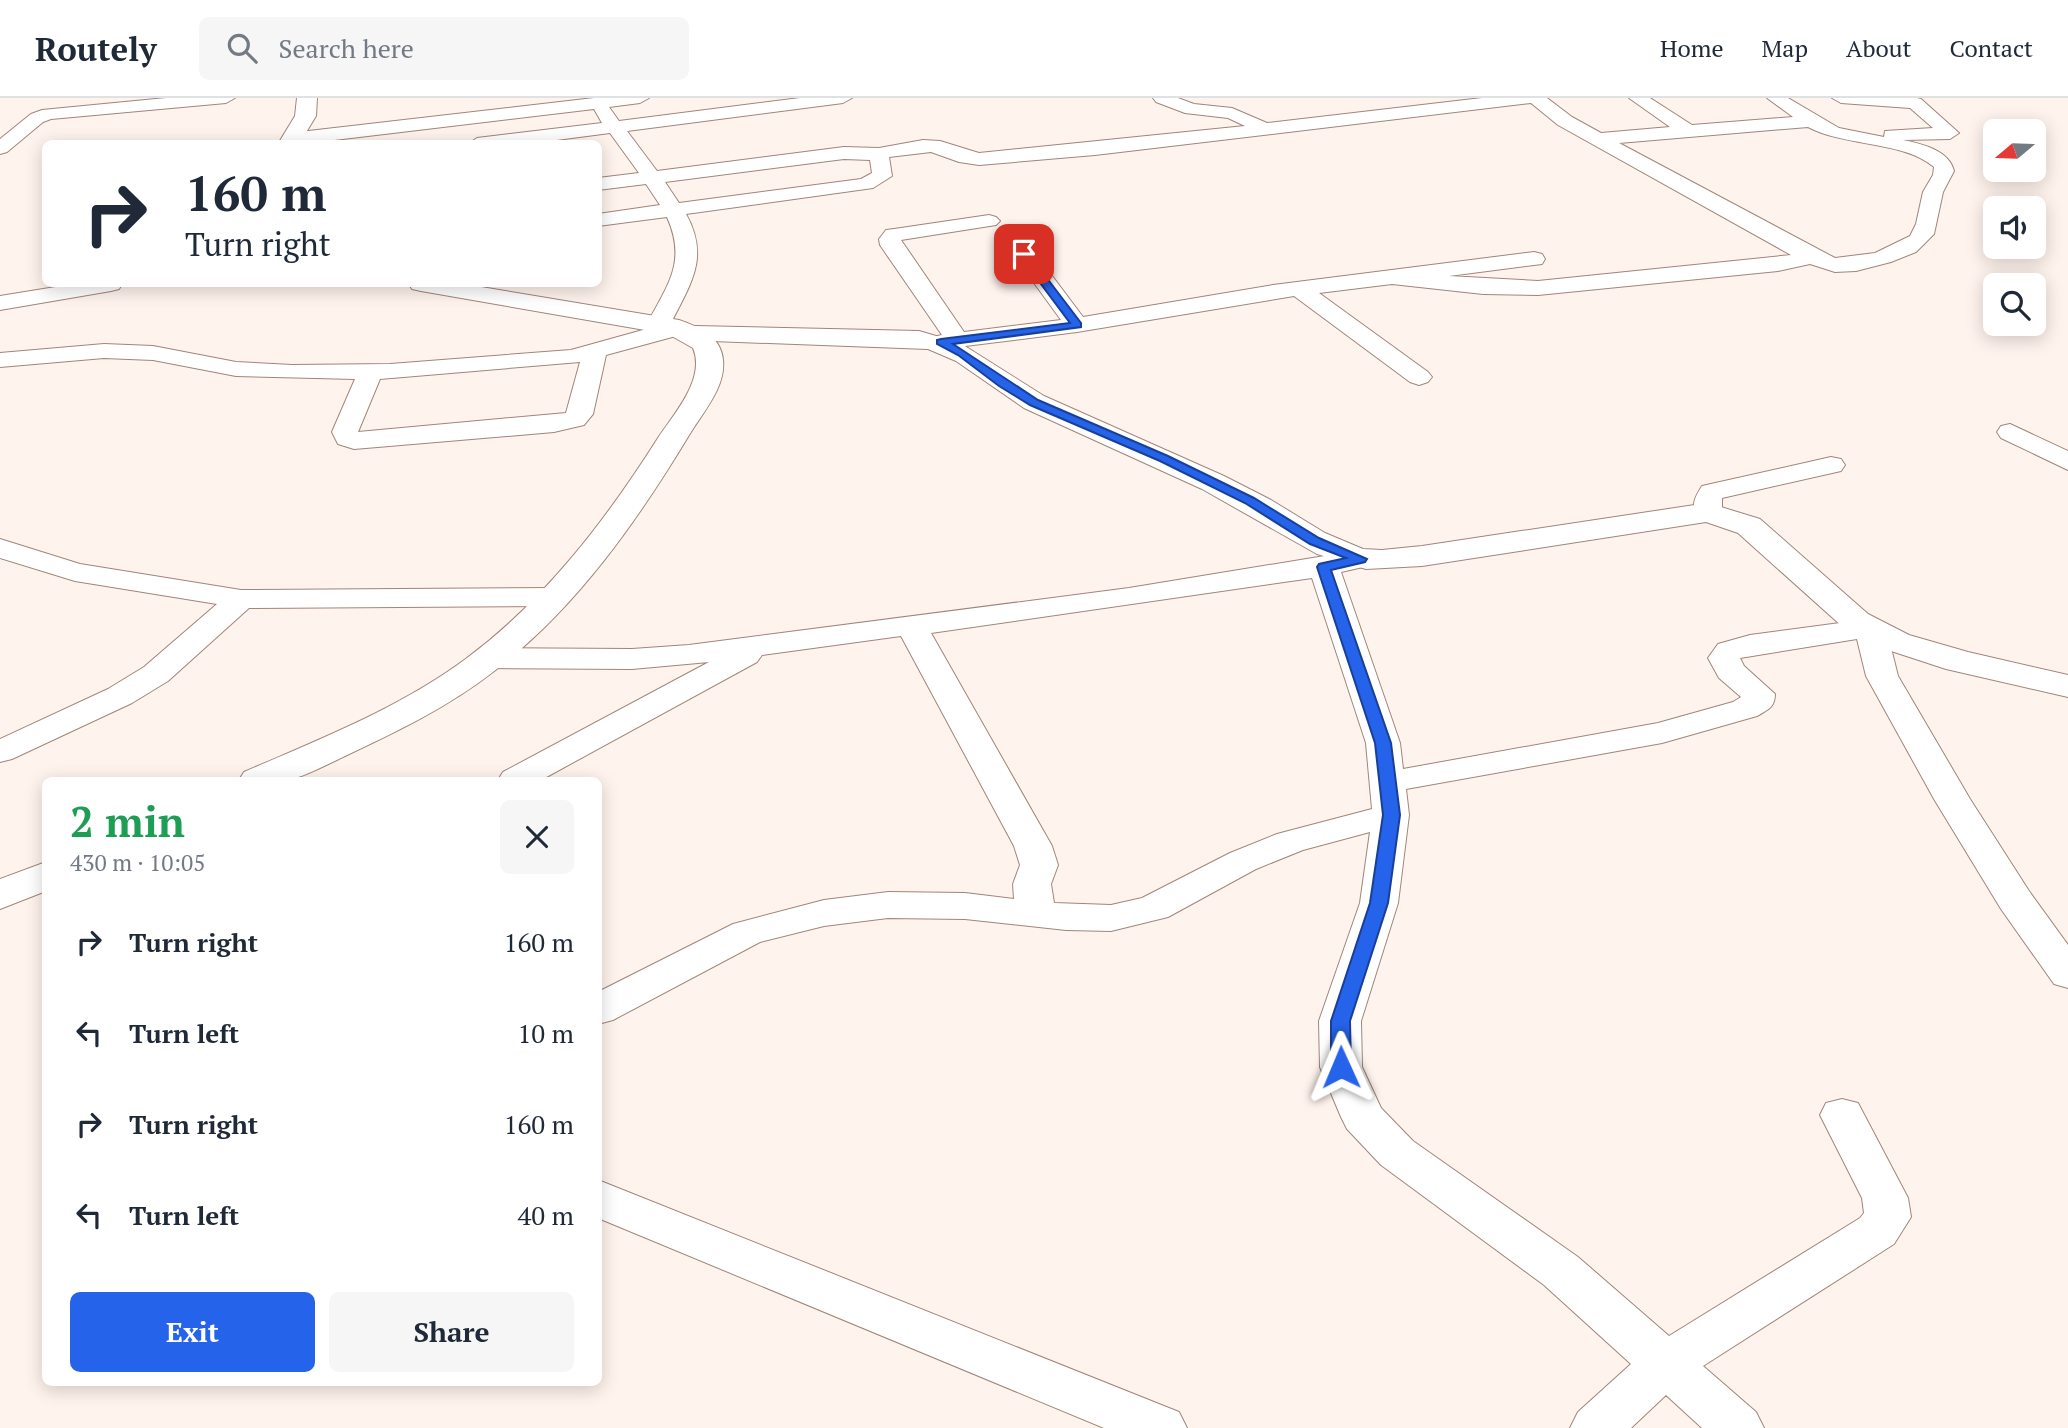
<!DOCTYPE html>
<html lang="en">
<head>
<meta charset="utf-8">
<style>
	body { margin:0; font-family:"PT Serif",serif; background:#f6f6f7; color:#1f2937; height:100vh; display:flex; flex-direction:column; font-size:26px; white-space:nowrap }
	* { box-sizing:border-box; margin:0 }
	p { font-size:23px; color:#747a83 }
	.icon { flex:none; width:38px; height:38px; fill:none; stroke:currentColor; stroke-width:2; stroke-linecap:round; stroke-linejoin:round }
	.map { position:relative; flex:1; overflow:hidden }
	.panel { position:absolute; left:42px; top:679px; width:560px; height:609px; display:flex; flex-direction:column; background:#fff; border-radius:10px; box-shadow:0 4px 18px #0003 }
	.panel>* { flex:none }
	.banner { position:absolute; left:42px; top:42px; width:560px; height:147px; border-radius:10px; box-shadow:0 4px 18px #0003; background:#fff; color:#1f2937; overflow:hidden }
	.needle { width:46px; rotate:251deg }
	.fabs { position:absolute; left:1983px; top:21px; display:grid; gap:14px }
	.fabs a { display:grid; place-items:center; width:63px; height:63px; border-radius:10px; background:#fff; box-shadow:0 4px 18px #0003; font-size:35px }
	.pin { position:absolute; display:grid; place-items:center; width:60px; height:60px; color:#fff; margin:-30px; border-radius:14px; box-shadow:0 4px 10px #0006 }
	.me { position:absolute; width:77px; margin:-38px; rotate:359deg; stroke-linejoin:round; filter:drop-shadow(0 0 5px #0008) }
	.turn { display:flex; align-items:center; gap:24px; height:147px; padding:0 28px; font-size:32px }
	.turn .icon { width:91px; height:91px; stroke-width:2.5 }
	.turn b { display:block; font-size:49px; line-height:60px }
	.round { display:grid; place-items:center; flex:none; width:74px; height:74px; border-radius:10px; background:#f6f6f7 }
	.headline { display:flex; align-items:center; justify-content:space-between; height:119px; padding:0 28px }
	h1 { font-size:42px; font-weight:800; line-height:52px; color:#1e9e55 }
	.action { display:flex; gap:14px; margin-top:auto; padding:14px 28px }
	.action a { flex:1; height:80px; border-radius:10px; background:#2563eb; color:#fff; font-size:28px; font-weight:800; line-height:80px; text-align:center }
	.action a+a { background:#f6f6f7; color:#1f2937 }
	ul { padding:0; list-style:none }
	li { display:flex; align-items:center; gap:21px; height:91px; padding:0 28px }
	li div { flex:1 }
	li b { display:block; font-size:26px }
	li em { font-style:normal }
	header { display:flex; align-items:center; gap:42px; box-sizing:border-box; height:98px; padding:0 35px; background:#fff; border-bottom:2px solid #e0e1e3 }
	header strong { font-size:33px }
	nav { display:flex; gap:38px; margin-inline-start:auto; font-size:24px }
	.search { width:490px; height:63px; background:#f6f6f7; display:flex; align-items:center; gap:18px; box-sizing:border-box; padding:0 24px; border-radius:10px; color:#747a83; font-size:26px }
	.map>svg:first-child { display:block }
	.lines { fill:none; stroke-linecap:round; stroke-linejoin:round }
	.minor-casing { stroke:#a18579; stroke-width:2 }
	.tertiary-casing { stroke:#a18579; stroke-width:2 }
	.trunk-casing { stroke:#a18579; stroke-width:2 }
	.minor { fill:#fff; fill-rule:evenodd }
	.tertiary { fill:#fff; fill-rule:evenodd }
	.trunk { fill:#fff; fill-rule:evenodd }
	.route { fill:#2563eb; stroke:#184099; stroke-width:2 }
</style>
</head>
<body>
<header>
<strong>Routely</strong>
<div class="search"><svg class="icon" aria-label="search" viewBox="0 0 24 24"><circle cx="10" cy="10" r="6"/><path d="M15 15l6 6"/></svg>Search here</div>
<nav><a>Home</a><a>Map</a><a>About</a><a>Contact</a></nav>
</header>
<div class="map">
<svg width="2068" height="1330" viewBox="0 0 2068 1330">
	<rect width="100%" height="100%" fill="#fff3ed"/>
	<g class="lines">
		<defs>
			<path id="minor" d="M166,0H235L226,5L51,21L43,24L7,54L0,56V41L31,16L42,12Z
				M594,0H649L640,5L609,9L619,23L800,0H852L843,5L627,33L657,73L844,49L879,50L923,42L940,43L979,55L1245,28L1228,20L1185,15L1156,4L1153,0H1178L1194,6L1232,10L1267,25L1482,0H1547L1572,19L1601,35L1670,29L1629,0H1650L1692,27L1793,19L1767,0H1788L1839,30L1884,39L1885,33L1933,30L1910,10L1841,5L1832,0H1917L1921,1L1959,35L1950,41L1903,42C1922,46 1949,52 1954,73L1943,94L1934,136L1916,154L1891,164L1856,173L1835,174L1810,166L1778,173L1538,197L1483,196L1392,186L1319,195L1428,274L1432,279L1428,284L1419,287L1410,284L1294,198L1077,234L941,251L932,249L929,244L932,239L942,237L880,147L879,141L886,132L894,131L989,117L996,119L1000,123L996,127L901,142L964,234L1061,222L1013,156L1016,151H1032L1083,219L1273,187L1534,154L1542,156L1545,161L1542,166L1449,178L1538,183L1791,157L1558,27L1531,5L1095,57L979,67L959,64L931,54L889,59L892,78L873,90L686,116C710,159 691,185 671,225H687L691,230L687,235L606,257L593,316L584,327L554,334L354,351L338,346L332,334L355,281L236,278L153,262L104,260L0,269V255L104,246L153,248L236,264L292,267L390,266L571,252L650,230L647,226C668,186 687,164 667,119L598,128V116L660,107L646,86L598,92V80L639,75L610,35L526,46H468L477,40L602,25L594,11L301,46H286L282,41L291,35ZM1808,29C1846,49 1904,43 1934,69L1933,77L1923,94L1916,126L1910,138L1875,155L1835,160L1619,45ZM844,61L870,62L872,75L861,81L679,105L665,84ZM580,264L566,315L358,334L380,281Z
				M74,186H122L119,191L111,193L0,212V198Z
				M2010,326L2068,353V372L2001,340L1997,334L2001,328Z
				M1831,359L1841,361L1845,367L1841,373L1722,400V414L1718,420L1708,423L1698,420C1690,408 1695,399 1702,388Z
				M0,441L80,466L241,492L554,490L565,492L569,499L565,506L554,508L249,510L168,583L132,605L12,661L0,664V641L108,591L144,569L217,506L75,483L0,460Z
				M1361,452L1372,455L1376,461L1372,467L1341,474L1400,645L1403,671L1658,625L1733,604L1741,599L1719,580L1708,560L1718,546L1750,537L1870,521L1881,523L1886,530L1898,578L1970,701L2029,793L2068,847V890L2054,886L2001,811L1934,701L1866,578L1857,541L1740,560L1744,568L1775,596C1775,609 1768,612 1757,618L1662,645L1406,691L1409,717L1398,805L1361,923L1362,969L1381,1010L1413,1043L1578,1159L1669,1238L1860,1120L1864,1115L1862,1100L1820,1017L1826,1005L1842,1001L1858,1005L1908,1100L1911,1119L1894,1146L1703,1268L1756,1314L1764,1330H1702L1666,1297L1631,1330H1570L1578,1314L1631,1266L1544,1187L1381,1067L1347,1031L1341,1019L1320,969L1319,923L1360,805L1370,734L1303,752L1256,771L1168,819L1111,833L1066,832L965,821L888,820L824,828L760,844L613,922L598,926V894L733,826L824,802L888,794L965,795L1014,801L1013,786L1020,767L1014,748L901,538L762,557L757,564L541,682H498L503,674L709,564L632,571L489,570L478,567L473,560L478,553L489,550L632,551L689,547L1129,490ZM1312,480L1366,645L1372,711L1277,736L1230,755L1142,800L1111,807L1054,805L1051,786L1058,767L1052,748L931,535Z
				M598,1082L1179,1314L1187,1330H1104L598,1120Z"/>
			<path id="tertiary" d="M695,228L919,233L960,245L1044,298L1224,378L1271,402L1325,435L1363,451L1382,452L1422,448L1708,405L1760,421L1868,516L1909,537L1968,554L2068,577V599L1946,571L1885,551L1844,530L1738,435L1706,424L1422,468L1366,471L1317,456L1202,391L1024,310L956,263L928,251L686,242L682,236L686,230Z"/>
			<path id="trunk" d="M297,0H317L316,18L299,46H278L295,18Z
				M409,186H463L679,222C699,229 721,238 723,262C726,288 704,313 691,334C638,422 576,511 493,574C448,609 396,634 345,658C328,666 310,676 292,681C277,686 255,682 239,682L244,674C320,641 400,610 467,560C545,502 606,422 658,340C674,316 706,281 693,250L668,236L421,193L412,191Z
				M46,764V793L0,811V781Z"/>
		</defs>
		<!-- minor casing -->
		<use href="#minor" class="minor-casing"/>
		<!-- tertiary casing -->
		<use href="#tertiary" class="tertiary-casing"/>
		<!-- trunk casing -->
		<use href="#trunk" class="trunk-casing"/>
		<!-- minor -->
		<use href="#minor" class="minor"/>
		<!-- tertiary -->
		<use href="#tertiary" class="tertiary"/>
		<!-- trunk -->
		<use href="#trunk" class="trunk"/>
	</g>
	<!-- route -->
	<path class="route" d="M1020,154H1027L1081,225V229L953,246L1038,302L1168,358L1254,400L1319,440L1367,461L1365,464L1331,472L1391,645L1400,717L1388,805L1350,923L1351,969L1348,974H1334L1331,969V923L1370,805L1383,717L1375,645L1317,469L1319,466L1346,460L1310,446L1245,405L1160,363L1030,307L999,288L958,257L937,246V242L941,241L1070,225L1020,158Z"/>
</svg>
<div class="fabs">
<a><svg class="needle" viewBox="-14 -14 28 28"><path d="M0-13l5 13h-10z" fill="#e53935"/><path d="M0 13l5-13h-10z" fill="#747a83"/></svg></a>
<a><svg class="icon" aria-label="sound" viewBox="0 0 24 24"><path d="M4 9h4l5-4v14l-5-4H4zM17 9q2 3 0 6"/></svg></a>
<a><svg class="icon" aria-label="search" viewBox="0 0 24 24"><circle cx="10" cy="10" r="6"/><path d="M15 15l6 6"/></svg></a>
</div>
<div class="pin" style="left:1024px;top:156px;background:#d93025"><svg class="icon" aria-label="arrive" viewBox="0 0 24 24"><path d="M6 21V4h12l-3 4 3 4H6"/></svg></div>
<svg class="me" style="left:1341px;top:969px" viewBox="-20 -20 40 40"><path d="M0-17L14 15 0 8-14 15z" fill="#2563eb" stroke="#fff" stroke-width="4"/></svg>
<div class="banner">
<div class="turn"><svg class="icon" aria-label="right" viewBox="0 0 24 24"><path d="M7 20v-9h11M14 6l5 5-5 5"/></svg><div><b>160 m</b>Turn right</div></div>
</div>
<section class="panel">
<div class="headline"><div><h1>2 min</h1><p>430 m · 10:05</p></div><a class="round"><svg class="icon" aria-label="close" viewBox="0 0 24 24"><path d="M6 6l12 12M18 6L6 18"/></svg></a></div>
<ul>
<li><svg class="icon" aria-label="right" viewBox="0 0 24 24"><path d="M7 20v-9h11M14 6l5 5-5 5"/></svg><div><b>Turn right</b></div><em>160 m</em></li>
<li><svg class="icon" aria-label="left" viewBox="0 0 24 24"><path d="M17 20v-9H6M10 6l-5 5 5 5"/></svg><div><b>Turn left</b></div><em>10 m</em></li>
<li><svg class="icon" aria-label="right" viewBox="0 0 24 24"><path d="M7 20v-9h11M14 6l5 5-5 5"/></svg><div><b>Turn right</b></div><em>160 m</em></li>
<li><svg class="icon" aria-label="left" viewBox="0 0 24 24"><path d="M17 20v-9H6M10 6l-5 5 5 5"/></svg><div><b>Turn left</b></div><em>40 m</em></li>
</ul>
<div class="action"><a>Exit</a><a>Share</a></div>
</section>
</div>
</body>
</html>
